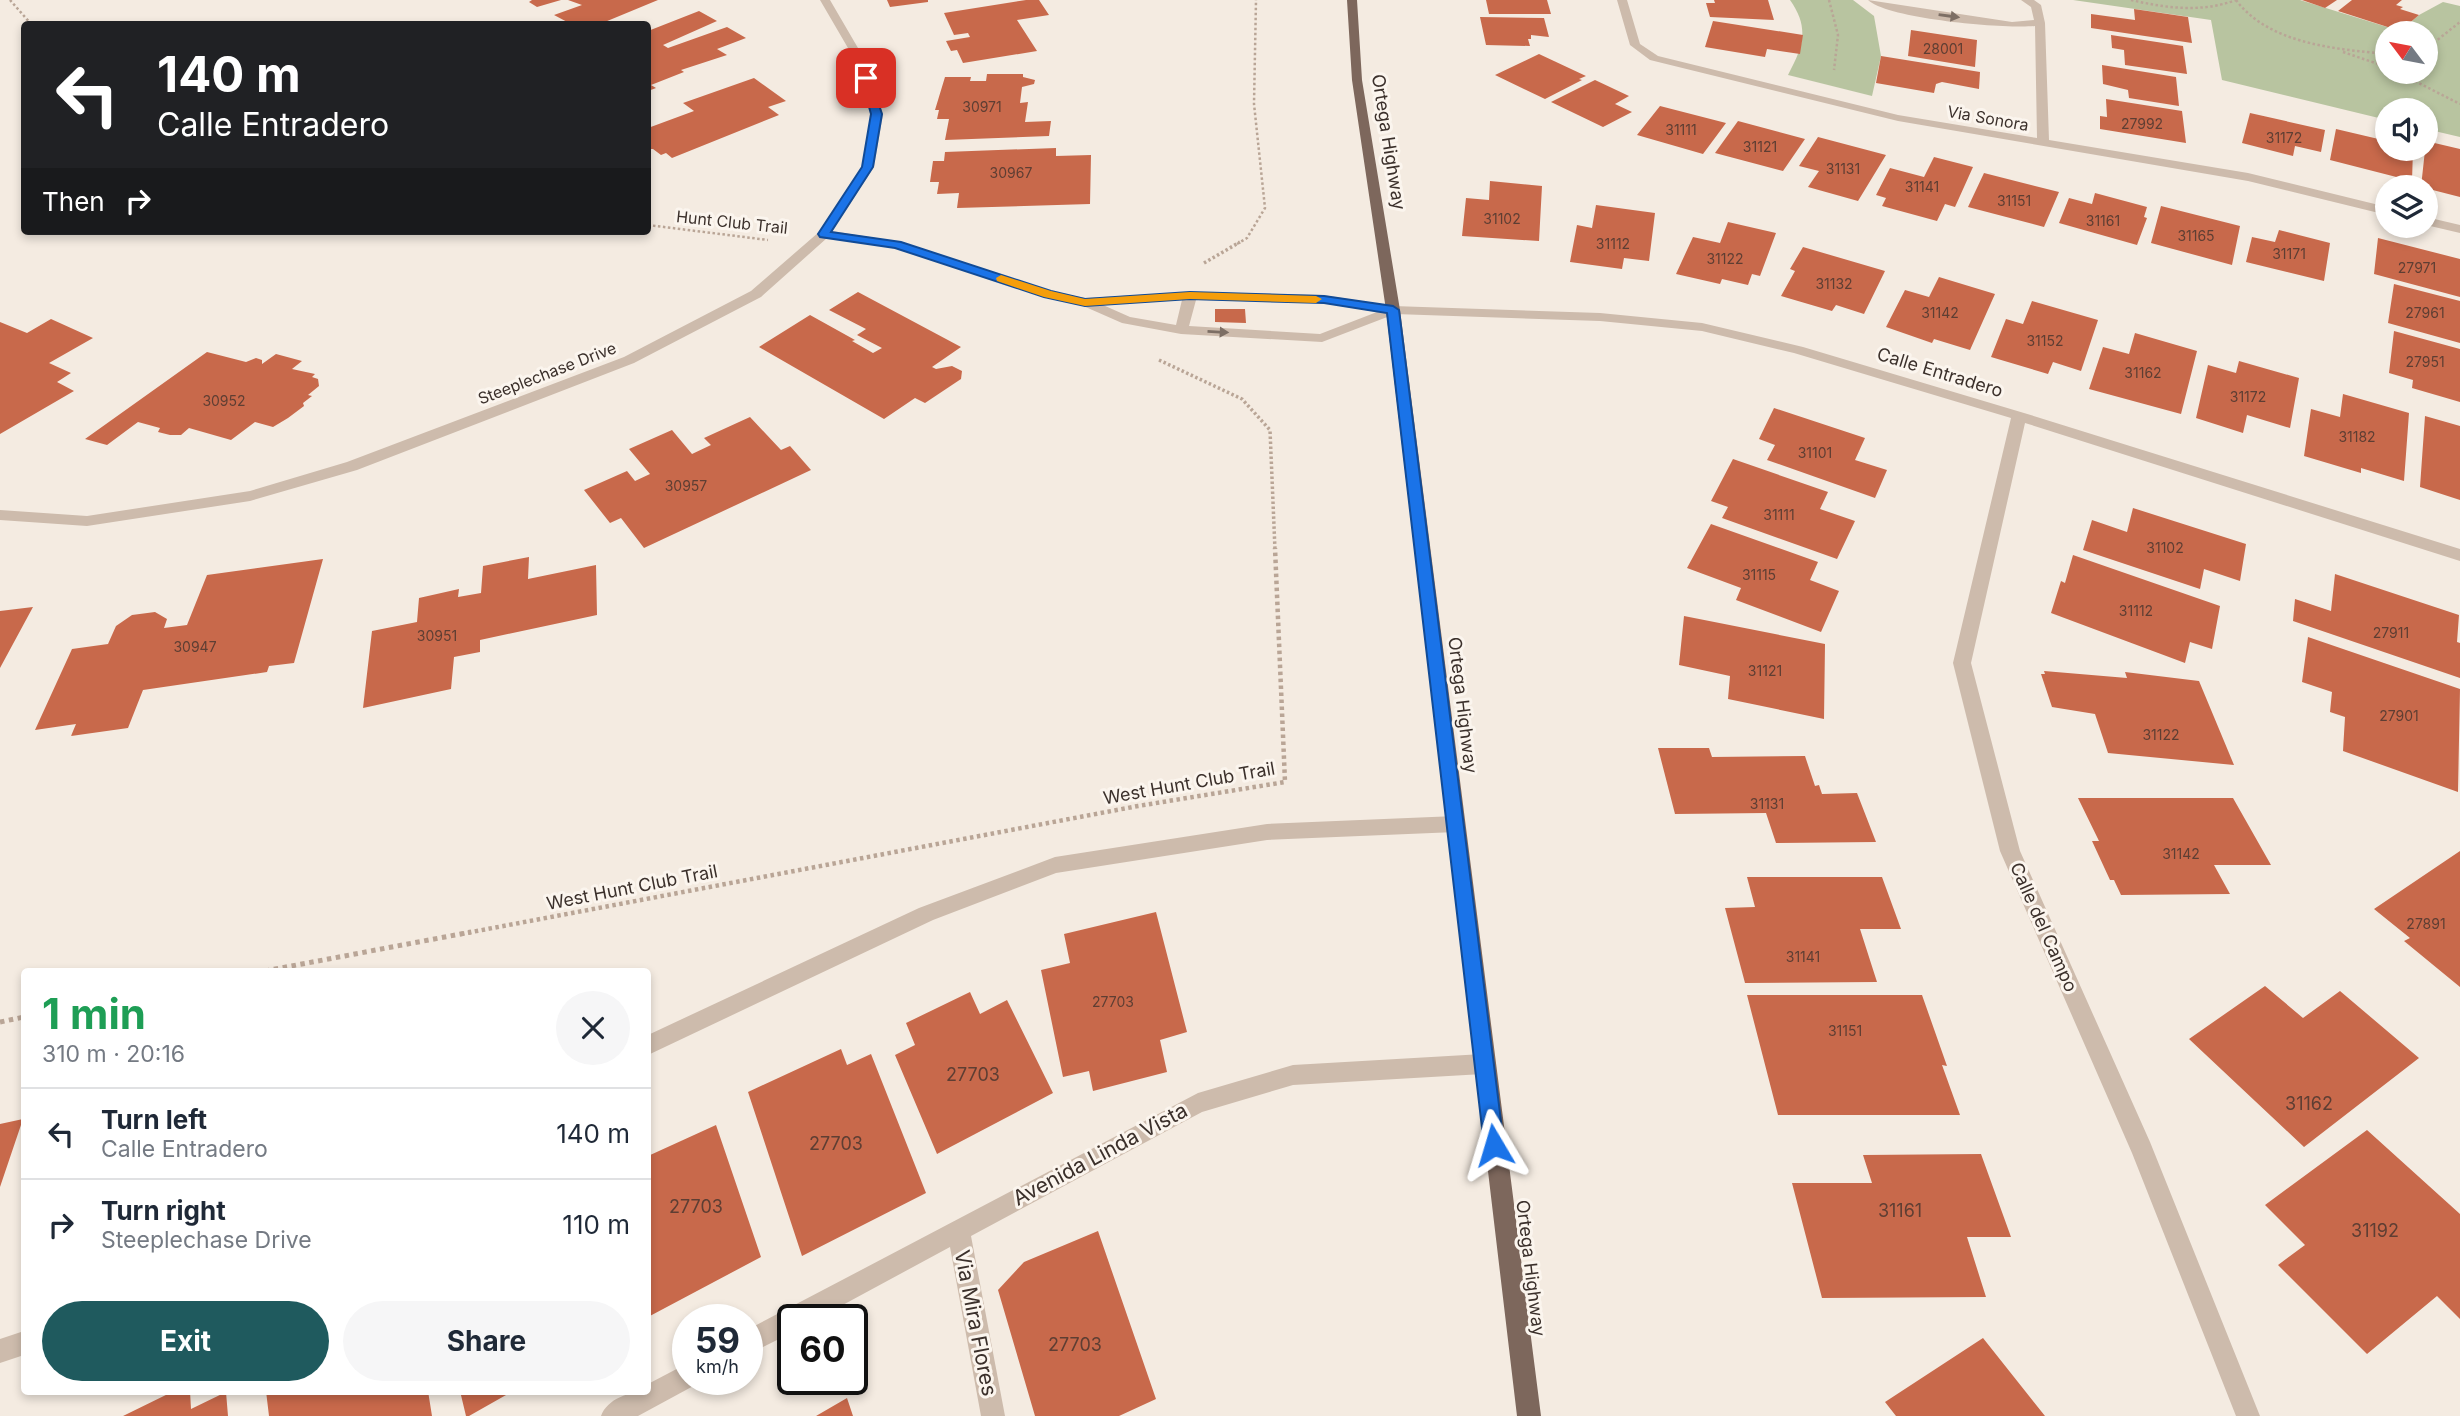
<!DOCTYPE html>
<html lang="en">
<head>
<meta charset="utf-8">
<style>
	body { margin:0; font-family:Inter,sans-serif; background:#f6f6f7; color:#1f2937; height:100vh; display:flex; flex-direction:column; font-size:26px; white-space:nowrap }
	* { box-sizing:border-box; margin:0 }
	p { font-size:23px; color:#747a83 }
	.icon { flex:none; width:38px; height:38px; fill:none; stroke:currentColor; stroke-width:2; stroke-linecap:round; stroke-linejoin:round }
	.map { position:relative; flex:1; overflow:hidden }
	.side { position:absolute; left:21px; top:968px; width:630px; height:427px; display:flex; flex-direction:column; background:#fff; border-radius:7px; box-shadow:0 4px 10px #0003 }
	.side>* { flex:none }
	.guide { position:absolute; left:21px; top:21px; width:630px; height:214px; border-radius:7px; box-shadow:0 4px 10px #0003; background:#202124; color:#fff; overflow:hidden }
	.needle { width:46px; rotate:302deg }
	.controls { position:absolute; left:2375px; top:21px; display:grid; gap:14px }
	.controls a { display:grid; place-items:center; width:63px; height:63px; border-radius:50%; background:#fff; box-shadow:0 4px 10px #0003; font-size:35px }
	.speed { position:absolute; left:672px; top:1304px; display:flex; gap:14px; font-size:35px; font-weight:700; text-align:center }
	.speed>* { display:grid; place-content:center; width:91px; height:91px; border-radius:50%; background:#fff; box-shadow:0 4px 10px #0003; line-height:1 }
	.speed small { font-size:18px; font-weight:400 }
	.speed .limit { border:4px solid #111; border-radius:10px; background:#fff; color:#111 }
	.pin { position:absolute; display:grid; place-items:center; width:60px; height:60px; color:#fff; margin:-30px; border-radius:14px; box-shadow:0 4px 10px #0006 }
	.me { position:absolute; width:77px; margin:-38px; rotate:353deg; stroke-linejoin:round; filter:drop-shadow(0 0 5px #0008) }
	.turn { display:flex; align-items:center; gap:24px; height:147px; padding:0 21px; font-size:32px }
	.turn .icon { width:91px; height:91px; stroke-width:2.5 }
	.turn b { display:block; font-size:49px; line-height:60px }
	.then { display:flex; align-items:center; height:66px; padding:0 21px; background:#0003; gap:14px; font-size:26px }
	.round { display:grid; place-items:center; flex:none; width:74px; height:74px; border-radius:37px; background:#f6f6f7 }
	.overview { display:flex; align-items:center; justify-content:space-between; height:119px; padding:0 21px }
	h1 { font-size:42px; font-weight:700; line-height:52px; color:#1e9e55 }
	.button { display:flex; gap:14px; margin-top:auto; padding:14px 21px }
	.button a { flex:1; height:80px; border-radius:42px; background:#1f5a5e; color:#fff; font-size:28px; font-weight:700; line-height:80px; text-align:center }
	.button a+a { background:#f6f6f7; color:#1f2937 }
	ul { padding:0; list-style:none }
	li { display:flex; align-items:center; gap:21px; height:91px; padding:0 21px; border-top:2px solid #e0e1e3 }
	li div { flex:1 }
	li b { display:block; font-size:26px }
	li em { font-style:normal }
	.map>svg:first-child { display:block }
	.green { fill:#b8c4a0; fill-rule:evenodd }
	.building { fill:#c8694b }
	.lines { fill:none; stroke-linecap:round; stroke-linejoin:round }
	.path-far3 { stroke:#b9a596; stroke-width:2.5; stroke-dasharray:2.5 2.5; stroke-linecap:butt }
	.path-far2 { stroke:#b9a596; stroke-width:3.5; stroke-dasharray:2.5 2.5; stroke-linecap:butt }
	.path-far1 { stroke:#b9a596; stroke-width:4.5; stroke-dasharray:3.5 3.5; stroke-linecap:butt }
	.path { stroke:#b9a596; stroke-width:5; stroke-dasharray:4.5 4.5; stroke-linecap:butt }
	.lane { fill:#cdbbac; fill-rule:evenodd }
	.street { fill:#cdbbac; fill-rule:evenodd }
	.primary { fill:#7d675c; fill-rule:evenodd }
	.oneway { fill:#7d6f65 }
	.route { fill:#1a73e8; stroke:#114b97; stroke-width:2 }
	.slow { fill:#f59e0b }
	.labels { text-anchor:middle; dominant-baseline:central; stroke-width:6; stroke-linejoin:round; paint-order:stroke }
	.number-label { font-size:14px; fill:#5e3e33 }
	.far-street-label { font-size:16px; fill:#3b302b; stroke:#fbf5ee }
	.street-label { font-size:18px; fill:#3b302b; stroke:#fbf5ee }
	.near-number-label { font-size:18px; fill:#5e3e33 }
	.near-street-label { font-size:21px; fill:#3b302b; stroke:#fbf5ee }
</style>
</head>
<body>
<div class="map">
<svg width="2460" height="1416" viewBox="0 0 2460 1416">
	<rect width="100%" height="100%" fill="#f4ebe1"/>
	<!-- green -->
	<path class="green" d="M1790,0H1853L1874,16L1881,56L1872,96L1788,75C1803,47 1810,28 1790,0Z
		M2073,0H2300L2400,31L2419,15L2443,2L2460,6V137L2426,129V110H2387V120L2222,80L2211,20ZM2387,33H2426V72H2387Z"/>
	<!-- building -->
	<path class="building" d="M532,0H561L537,7L529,2Z
		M568,0H658L600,24H587L581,21L571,24L554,15L582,5Z
		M887,0H928V2L890,7Z
		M1026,0H1039L1049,15L1017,20L1037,51L963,63L957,50L951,51L946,41L970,37L968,33L954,35L944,13Z
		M1486,0H1547L1551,14H1489Z
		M1714,0H1768L1774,20L1710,17L1706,3H1715Z
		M2302,0H2337L2325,8Z
		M2352,0H2402L2396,5L2403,7L2400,9L2419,15L2400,31L2338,11Z
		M2134,9L2188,17L2192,43L2091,28V14L2135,20Z
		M699,11L717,21L663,45L668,48L727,27L746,38L717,49L727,55L681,70L684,72L651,85L656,88L648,91V31Z
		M1480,17L1544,18L1549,37L1531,35V39H1528L1530,46L1486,45Z
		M1713,21L1803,35L1800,54L1767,49L1765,57L1705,47Z
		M1911,30L1977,40L1975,67L1908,56Z
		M2111,35L2183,46L2187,74L2125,65L2124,50L2112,48Z
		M1539,54L1586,76L1579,79L1582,80L1545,99L1495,75Z
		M1881,56L1980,72L1979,89L1942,82L1936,84L1934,93L1876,83Z
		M2102,65L2176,77L2179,106L2129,98L2128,90L2103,84Z
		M987,74H1023V77L1035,80L1034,84L1022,87L1020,103L1028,102L1025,122L1051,121L1049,136L945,140L949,119H937L939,110H935L945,77H971L970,81H986Z
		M754,78L786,101L768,107L779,115L672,158L666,153L661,155L653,149H648V128L694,111L683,103Z
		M1595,80L1629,96L1615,104L1632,112L1603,127L1551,102Z
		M2106,99L2182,111L2186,143L2100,129V116L2107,117Z
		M1660,106L1726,123L1703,154L1637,135Z
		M2250,113L2325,130L2321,152L2295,146L2293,156L2242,143Z
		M1738,121L1805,139L1783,171L1715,153Z
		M2336,129L2387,141V149H2413L2412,181L2330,160Z
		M1818,137L1886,155L1858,201L1808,187L1819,171L1799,166Z
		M2426,141L2460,149V197L2421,187Z
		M1056,148V156L1091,155L1090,204L957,208L959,193L937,194L939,182H930L933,161H944L945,152Z
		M1934,157L1973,167L1955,207L1945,204L1937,221L1882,206L1886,198L1876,195L1890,168L1924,177Z
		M1984,173L2059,192L2044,227L1968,207Z
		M1490,181L1542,186L1539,241L1462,236L1466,198L1489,200Z
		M2095,193L2147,207L2144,217L2147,218L2137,245L2059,223L2069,198L2092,204Z
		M1596,205L1655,213L1649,261L1624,258L1622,269L1570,262L1577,225L1592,228Z
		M2161,206L2240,226L2232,265L2151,243Z
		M1728,222L1776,233L1760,276L1752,274L1748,285L1722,279L1720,284L1676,274L1693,237L1720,243Z
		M2279,230L2330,243L2324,281L2246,262L2252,237L2275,242Z
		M2378,238L2460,259V297L2374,274Z
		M1803,247L1885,271L1864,314L1836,305L1832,311L1781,296L1795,271L1790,269Z
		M1939,277L1995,294L1970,350L1934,339L1932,343L1886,327L1905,290L1929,297Z
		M2394,284L2460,301V343L2388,323Z
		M858,292L961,347L932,367L936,369L952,366L962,371L961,379L925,403L915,398L884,419L759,347L810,315L855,340L852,341L873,353L882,348L857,335L866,329L829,310Z
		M2032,301L2098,320L2081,371L2053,362L2048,374L1991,357L2006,319L2023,324Z
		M1215,309H1245L1246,323L1215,322Z
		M51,319L93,338L49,363L71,373L57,382L74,391L0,434V322L27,333Z
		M2394,331L2460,349V402L2412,388L2413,380L2389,373Z
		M2135,333L2197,351L2181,414L2089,389L2103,347L2129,354Z
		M207,352L246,362L256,358L262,360V364L276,354L302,361L292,369L315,374L312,377L318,379L319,386L308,395L312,396L303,403L304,406L288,418L273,427L255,422L231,440L189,428L181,435H170L158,432L160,428L138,422L107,445L85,439Z
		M2239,361L2299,378L2290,428L2247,415L2243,433L2196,418L2208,365L2236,373Z
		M2343,394L2409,413L2404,481L2361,468V473L2304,456L2311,409L2340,417Z
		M1774,408L1865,438L1855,460L1887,470L1875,498L1767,460L1775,445L1759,439Z
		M2425,416L2460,426V500L2420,487Z
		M750,417L781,450L790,446L811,470L644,548L621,518L610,523L584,490L627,471L635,481L650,474L629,449L672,430L692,454L711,445L704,438Z
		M1733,459L1828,492L1820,509L1855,521L1837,559L1722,518L1728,507L1711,501Z
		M2133,508L2246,544L2240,581L2204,569L2200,589L2083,550L2092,520L2127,532Z
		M1711,524L1818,562L1810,580L1839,591L1821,632L1736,600L1741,588L1687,568Z
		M2073,555L2220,606L2212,649L2190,642L2185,663L2051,613L2061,581L2065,583Z
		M529,557L528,579L596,565L597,615L480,640V652L454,657L451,689L363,708L372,631L417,622L419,598L459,589L458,597L481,593L483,566Z
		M323,559L294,663L269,666L267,672L143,690L128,728L71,736L76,724L35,730L72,649L108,644L116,626L132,615L155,612L167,619L164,628L187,625L207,575Z
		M2335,574L2459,615L2457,642L2460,643V678L2293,621L2295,599L2331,611Z
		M33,607L0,668V611Z
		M1684,616L1825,644L1824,719L1728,699L1730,676L1679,665Z
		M2308,637L2460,689L2458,792L2343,751L2345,717L2330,712L2332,692L2302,682Z
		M2044,671L2127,678L2125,672L2199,681L2234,765L2108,753L2095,714L2052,707L2041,674H2045Z
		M1658,748H1709L1712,757L1805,756L1815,786L1819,785L1822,794L1857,793L1876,842L1776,843L1766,813L1675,814Z
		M2078,798H2233L2271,865H2214L2230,894L2121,895L2114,880H2110L2092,841H2099Z
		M2460,851V987L2404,941L2410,938L2374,909Z
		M1747,877H1882L1901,929H1860L1877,982L1745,983L1725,908L1755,907Z
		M1156,912L1187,1032L1160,1040L1167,1072L1093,1091L1089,1071L1063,1077L1041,970L1070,963L1064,934Z
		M2265,986L2303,1018L2340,991L2419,1058L2304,1147L2189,1039Z
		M970,992L980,1014L1007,1000L1053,1093L937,1154L895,1055L915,1045L906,1023Z
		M1747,995H1922L1947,1066L1942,1065L1960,1115H1778Z
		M841,1049L847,1065L871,1054L926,1193L802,1256L748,1092Z
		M23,1119L0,1187V1124Z
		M716,1125L761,1257L648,1317V1156Z
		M2367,1130L2460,1214V1319L2437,1296L2367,1354L2278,1265L2305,1245L2265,1205Z
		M1981,1154L2011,1237H1967L1986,1297L1822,1298L1792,1183H1872L1863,1155Z
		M1098,1231L1156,1399L1119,1416H1035L998,1290L1024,1262Z
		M1983,1338L2045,1416H1896L1885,1402Z
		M174,1391H190L191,1409L226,1392L228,1416H123Z
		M266,1391H428L432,1416H269Z
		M460,1391H513L469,1416H466Z
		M847,1398L853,1416H816Z"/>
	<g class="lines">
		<!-- path-far3 -->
		<path class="path-far3" d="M10,0L31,24
			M1829,0L1838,35L1834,70
			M2131,0C2166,8 2201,13 2236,0
			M2236,0C2269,44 2335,49 2387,54
			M2426,49L2460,22
			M2343,52L2387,67
			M2397,72L2460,104
			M648,225L768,240
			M1237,244L1247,238L1265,208L1254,104L1256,0"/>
		<!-- path-far2 -->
		<path class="path-far2" d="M1204,263L1240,242
			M1159,360L1242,399L1270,430L1275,550"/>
		<!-- path-far1 -->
		<path class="path-far1" d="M461,934L1138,806L1285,782L1275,548"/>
		<!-- path -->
		<path class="path" d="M265,971L471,932
			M0,1022L24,1017"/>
		<!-- lane -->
		<path class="lane" d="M1456,816L1463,818L1465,824L1463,830L1456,832L1267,840L1056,873L933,920L648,1055V1035L919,908L1055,857L1267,824Z
			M24,1331V1355L0,1363V1339Z"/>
		<!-- street -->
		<path class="street" d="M820,0H830L865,60L883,114L874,167L832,231L901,242L1051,291L1085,298L1190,292L1323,295L1393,306L1600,313L1702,323L1803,347L2024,413L2460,549V561L2025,423L1971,663L2020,851L2150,1142L2260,1416H2236L2132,1153L2000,851L1953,663L2011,418L1794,353L1702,331L1600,321L1395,314L1322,342L1181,334L1122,323L1081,305L1043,297L895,248L827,238L761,297L634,363L357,470L250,501L87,526L0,520V510L87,516L250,491L347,462L624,357L751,291L819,232L862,167L871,114L855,60ZM1182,300L1176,325L1130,317L1103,305ZM1196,300L1323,303L1377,312L1320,334L1189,326Z
			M1617,0H1627L1640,44L1658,56L1898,115L2037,138L2035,26C2005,29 1888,19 1868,0L2012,22L2034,20L2031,7L2021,0H2034L2041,5L2045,23L2049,140L2248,173L2387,207V215L2248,181L1898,121L1650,60L1630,45Z
			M2426,217L2460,225V233L2426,225Z
			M1483,1054L1491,1057L1494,1064L1491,1071L1483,1074L1293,1085L1202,1112L971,1236L1005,1416H981L950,1247L815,1320H793V1332L747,1355V1330L1198,1093L1293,1065Z
			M688,1363V1379H699L697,1384L638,1416H601C607,1399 630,1391 648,1391V1384Z"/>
		<!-- primary -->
		<path class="primary" d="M1347,0H1357L1362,80L1400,310L1541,1416H1517L1386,310L1352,80Z"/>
	</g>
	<!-- one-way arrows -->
	<defs><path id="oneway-solid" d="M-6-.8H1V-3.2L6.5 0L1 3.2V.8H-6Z" transform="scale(1.75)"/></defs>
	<g class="oneway">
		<use href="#oneway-solid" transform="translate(1949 16) rotate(8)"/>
		<use href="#oneway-solid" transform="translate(1218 332) rotate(3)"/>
	</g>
	<!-- route -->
	<path class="route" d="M866,75L870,78L882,114L873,167L831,232L901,242L1051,291L1085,299L1190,292L1324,296L1393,306L1399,310L1504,1145L1501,1152L1494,1155L1487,1152L1484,1145L1387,313L1324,303L1190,299L1085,306L1044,297L895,248L820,237L818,234L862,167L871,114L861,78Z"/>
	<!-- slow -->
	<path class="slow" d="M1001,275L1051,291L1085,299L1190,292L1316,296L1322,299L1316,303L1190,299L1085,306L1044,297L997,281L996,278Z"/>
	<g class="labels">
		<!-- number labels -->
		<g class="number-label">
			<text x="1943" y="48">28001</text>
			<text x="982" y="106">30971</text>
			<text x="2142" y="123">27992</text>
			<text x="1681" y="129">31111</text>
			<text x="2284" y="137">31172</text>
			<text x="1760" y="146">31121</text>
			<text x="1843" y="168">31131</text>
			<text x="1011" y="172">30967</text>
			<text x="1922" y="186">31141</text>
			<text x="2014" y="200">31151</text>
			<text x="1502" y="218">31102</text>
			<text x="2103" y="220">31161</text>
			<text x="2196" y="235">31165</text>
			<text x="1613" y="243">31112</text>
			<text x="2289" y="253">31171</text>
			<text x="1725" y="258">31122</text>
			<text x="2417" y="267">27971</text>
			<text x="1834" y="283">31132</text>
			<text x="1940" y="312">31142</text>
			<text x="2425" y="312">27961</text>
			<text x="2045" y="340">31152</text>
			<text x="2425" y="361">27951</text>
			<text x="2143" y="372">31162</text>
			<text x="2248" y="396">31172</text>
			<text x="224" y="400">30952</text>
			<text x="2357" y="436">31182</text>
			<text x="1815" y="452">31101</text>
			<text x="686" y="485">30957</text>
			<text x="1779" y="514">31111</text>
			<text x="2165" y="547">31102</text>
			<text x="1759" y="574">31115</text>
			<text x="2136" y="610">31112</text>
			<text x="2391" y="632">27911</text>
			<text x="437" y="635">30951</text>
			<text x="195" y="646">30947</text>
			<text x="1765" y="670">31121</text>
			<text x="2399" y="715">27901</text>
			<text x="2161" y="734">31122</text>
			<text x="1767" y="803">31131</text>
			<text x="2181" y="853">31142</text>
			<text x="2426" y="923">27891</text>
			<text x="1803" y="956">31141</text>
			<text x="1113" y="1001">27703</text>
			<text x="1845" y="1030">31151</text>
		</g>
		<!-- far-street labels -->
		<g class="far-street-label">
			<text transform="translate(1988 118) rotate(10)">Via Sonora</text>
			<text transform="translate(732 222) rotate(6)">Hunt Club Trail</text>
			<text transform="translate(547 373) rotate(-21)">Steeplechase Drive</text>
		</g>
		<!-- street labels -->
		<g class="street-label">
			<text transform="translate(1389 142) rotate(81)">Ortega Highway</text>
			<text transform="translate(1940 372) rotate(17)">Calle Entradero</text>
			<text transform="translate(1463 705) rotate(83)">Ortega Highway</text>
			<text transform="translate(1189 783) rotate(-10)">West Hunt Club Trail</text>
			<text transform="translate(632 887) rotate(-11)">West Hunt Club Trail</text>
			<text transform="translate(2044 927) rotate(66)">Calle del Campo</text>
			<text transform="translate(1531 1268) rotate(83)">Ortega Highway</text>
		</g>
		<!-- near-number labels -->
		<g class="near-number-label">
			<text x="973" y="1074">27703</text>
			<text x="2309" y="1103">31162</text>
			<text x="836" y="1143">27703</text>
			<text x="696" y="1206">27703</text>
			<text x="1900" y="1210">31161</text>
			<text x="2375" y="1230">31192</text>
			<text x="1075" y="1344">27703</text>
		</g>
		<!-- near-street labels -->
		<g class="near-street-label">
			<text transform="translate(1100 1154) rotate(-28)">Avenida Linda Vista</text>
			<text transform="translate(976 1323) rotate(79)">Via Mira Flores</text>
		</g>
	</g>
</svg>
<div class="controls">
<a><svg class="needle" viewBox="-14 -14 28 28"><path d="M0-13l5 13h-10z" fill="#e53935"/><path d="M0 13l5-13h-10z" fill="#747a83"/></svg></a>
<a><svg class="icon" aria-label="sound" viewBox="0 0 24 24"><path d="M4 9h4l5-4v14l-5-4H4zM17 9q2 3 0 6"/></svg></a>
<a><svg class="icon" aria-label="layers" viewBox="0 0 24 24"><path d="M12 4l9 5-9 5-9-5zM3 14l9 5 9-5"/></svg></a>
</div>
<div class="speed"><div>59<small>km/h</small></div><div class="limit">60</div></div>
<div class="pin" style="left:866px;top:78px;background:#d93025"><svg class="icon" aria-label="arrive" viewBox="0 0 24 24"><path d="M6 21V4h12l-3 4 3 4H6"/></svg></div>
<svg class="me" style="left:1494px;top:1145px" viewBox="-20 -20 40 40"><path d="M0-17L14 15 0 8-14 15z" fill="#1a73e8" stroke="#fff" stroke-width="4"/></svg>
<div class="guide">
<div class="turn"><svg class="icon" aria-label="left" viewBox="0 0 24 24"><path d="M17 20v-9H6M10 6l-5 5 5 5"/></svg><div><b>140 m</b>Calle Entradero</div></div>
<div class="then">Then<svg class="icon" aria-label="right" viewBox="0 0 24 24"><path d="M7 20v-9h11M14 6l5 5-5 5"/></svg></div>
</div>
<section class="side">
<div class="overview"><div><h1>1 min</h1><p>310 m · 20:16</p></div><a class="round"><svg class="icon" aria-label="close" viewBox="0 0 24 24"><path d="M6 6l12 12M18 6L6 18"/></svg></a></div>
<ul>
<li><svg class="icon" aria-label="left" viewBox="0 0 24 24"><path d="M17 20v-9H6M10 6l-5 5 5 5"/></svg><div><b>Turn left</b><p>Calle Entradero</p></div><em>140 m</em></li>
<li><svg class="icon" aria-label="right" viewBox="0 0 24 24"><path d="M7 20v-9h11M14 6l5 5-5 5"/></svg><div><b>Turn right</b><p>Steeplechase Drive</p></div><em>110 m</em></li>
</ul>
<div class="button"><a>Exit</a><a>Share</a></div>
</section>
</div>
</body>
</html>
